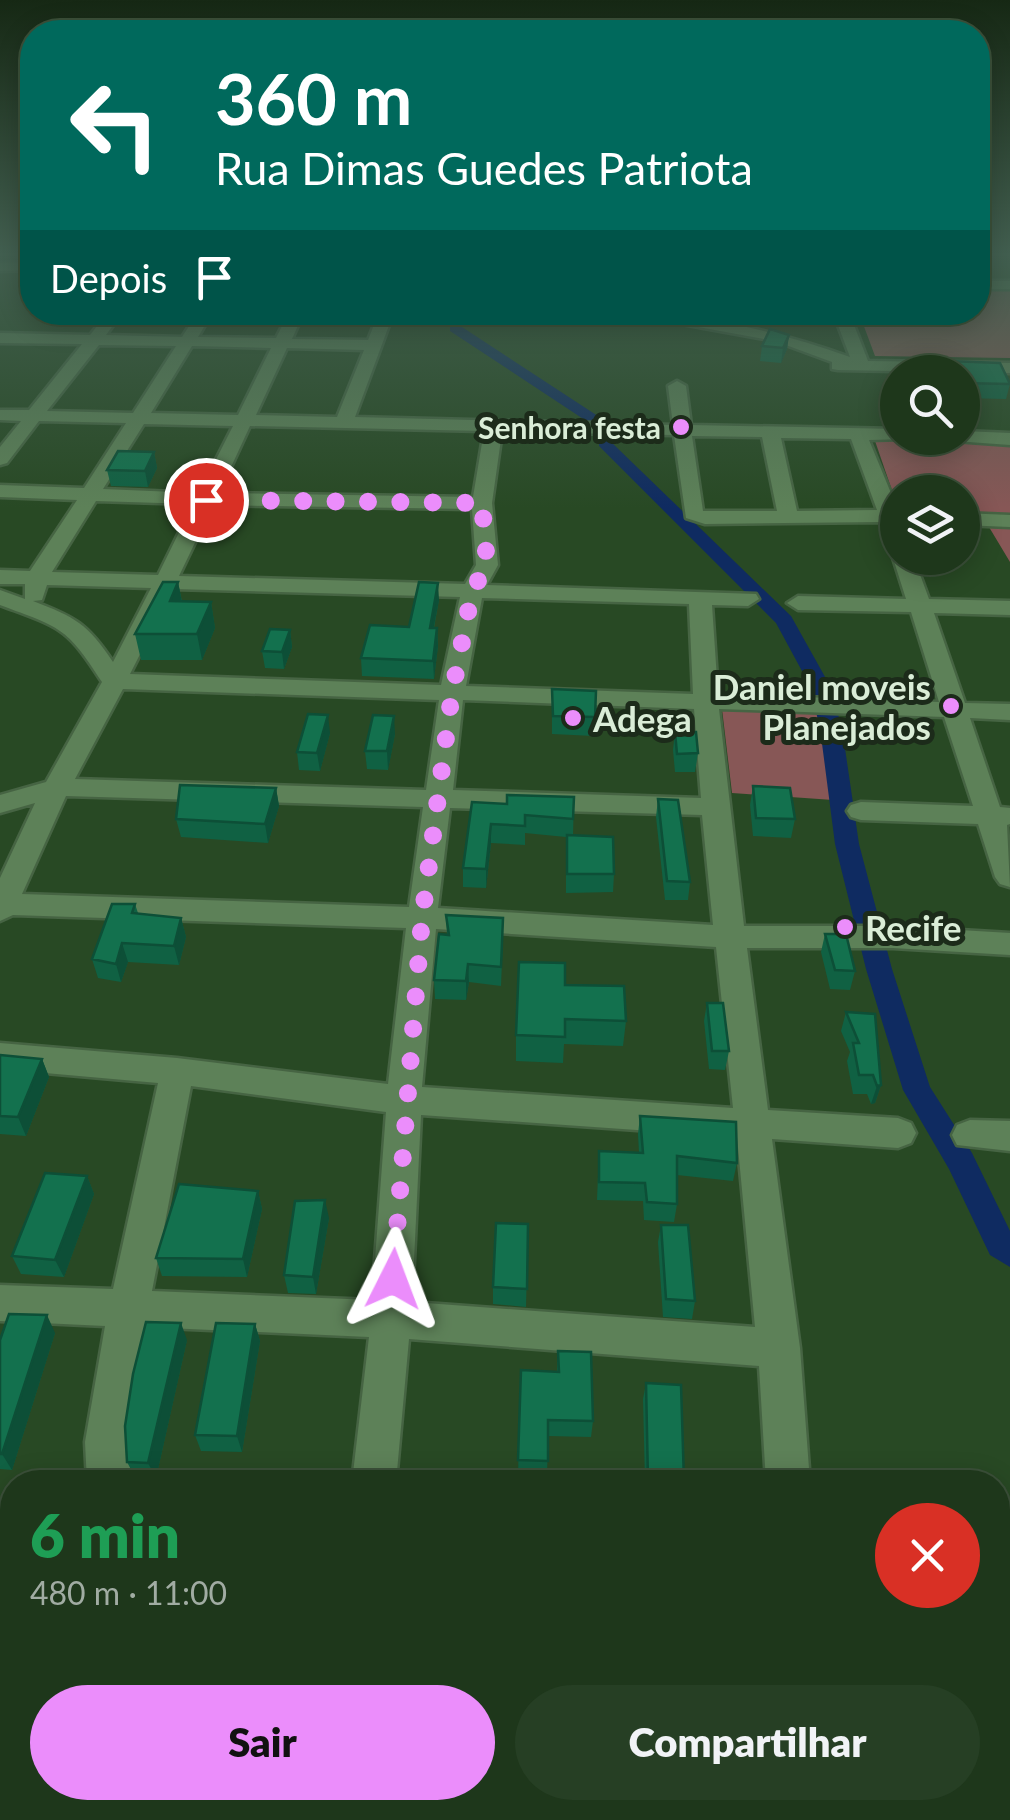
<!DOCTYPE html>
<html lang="pt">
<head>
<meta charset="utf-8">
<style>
	body { margin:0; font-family:Lato,sans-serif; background:#263f24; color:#f1f3f6; height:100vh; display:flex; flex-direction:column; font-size:38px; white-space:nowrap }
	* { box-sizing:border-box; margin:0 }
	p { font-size:32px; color:#a1aca3 }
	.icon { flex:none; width:55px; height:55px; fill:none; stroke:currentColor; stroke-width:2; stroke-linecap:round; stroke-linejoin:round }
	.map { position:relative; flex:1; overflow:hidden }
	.panel { position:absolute; left:0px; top:1470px; width:1010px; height:350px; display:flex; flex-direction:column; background:#1e371b; border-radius:40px 40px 0 0; box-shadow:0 5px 25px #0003,0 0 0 2px #3c513a }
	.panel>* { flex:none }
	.guide { position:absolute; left:20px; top:20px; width:970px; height:305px; border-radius:40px; box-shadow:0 5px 25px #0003,0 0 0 2px #3c513a; background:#00695c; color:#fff; overflow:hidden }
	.tools { position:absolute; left:880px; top:355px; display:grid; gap:20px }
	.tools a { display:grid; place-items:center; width:100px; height:100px; border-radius:50%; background:#1e371b; box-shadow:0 5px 25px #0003,0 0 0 2px #3c513a; font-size:50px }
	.pin { position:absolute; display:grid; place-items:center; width:85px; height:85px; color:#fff; margin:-42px; border:5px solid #fff; border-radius:50%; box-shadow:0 2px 10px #0007 }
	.me { position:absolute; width:110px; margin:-55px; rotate:3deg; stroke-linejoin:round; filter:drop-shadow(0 0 8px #0008) }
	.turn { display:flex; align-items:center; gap:35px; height:210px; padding:0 30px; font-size:45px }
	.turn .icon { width:130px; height:130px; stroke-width:2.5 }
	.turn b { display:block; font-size:70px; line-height:85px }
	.then { display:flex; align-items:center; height:95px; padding:0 30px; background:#0003; gap:20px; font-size:38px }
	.round { display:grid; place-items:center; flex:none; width:105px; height:105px; border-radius:52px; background:#263f24 }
	.headline { display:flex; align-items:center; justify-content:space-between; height:170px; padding:0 30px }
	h1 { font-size:60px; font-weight:800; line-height:75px; color:#1e9e55 }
	.action { display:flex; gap:20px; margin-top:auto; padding:20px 30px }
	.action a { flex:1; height:115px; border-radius:60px; background:#eb8dfb; color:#111; font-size:40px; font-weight:800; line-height:115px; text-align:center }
	.action a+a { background:#263f24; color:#f1f3f6 }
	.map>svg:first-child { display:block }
	.green { fill:#875756 }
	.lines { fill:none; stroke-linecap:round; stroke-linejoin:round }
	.canal { fill:#0f2b61; fill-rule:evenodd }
	.minor-casing { stroke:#466443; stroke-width:5 }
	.minor { fill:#5d8158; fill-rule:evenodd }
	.wall { fill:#106143 }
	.shaded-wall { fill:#0d4f37 }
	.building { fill:#13714e; stroke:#0d4f37; stroke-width:2.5 }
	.route { stroke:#eb8dfb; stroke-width:18; stroke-dasharray:0 32.4 }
	.poi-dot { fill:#eb8dfb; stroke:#1c2b1a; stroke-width:4 }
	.labels { text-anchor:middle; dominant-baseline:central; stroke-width:10; stroke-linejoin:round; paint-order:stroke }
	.far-poi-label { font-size:30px; font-weight:bold; fill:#daedd7; stroke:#1c2b1a; text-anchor:end }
	.poi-label { font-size:35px; font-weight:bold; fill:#daedd7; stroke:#1c2b1a; text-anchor:start }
</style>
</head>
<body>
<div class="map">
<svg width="1010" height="1820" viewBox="0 0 1010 1820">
	<rect width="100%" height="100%" fill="#284924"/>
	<!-- green -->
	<path class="green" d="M978,286L1010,287V358L875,356L859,313L978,312Z
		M874,438L1010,443V562L986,522L963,521L962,492H898L897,505Z
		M722,709H820L833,800L732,793Z"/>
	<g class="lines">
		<!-- canal -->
		<path class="canal" d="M450,312H462V327L607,422V428H597L450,331Z
			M599,440H609L791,616L829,684L842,728L859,844L892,969L930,1087L972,1153L1010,1231V1267L990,1255L949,1169L903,1090L866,969L835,844L820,728L809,684L776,623L599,446Z"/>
		<defs>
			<path id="minor" d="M32,262V270L0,271V263Z
				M978,281H1010V289H978Z
				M108,312H123L106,335L182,337L198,312H213L198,337L276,338L289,312H304L292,339L368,340L379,312H394L355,417L673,425L668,386L677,381L686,386L691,425L898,429V438L904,439L869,440L898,510L895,537L888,535L881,522L705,524L686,518L674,435L502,432L492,503L498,565L487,585L756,594L759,599L748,606L712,605L718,694L939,702L911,612L798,610L787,603L798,596L906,599L893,558L896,553L898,558H914L929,599L1010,601V615L934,613L965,703L1010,704V720L970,718L1000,807L1010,808V824L1007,825L1010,887L1000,884L995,877L978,824L861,820L851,817L847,811L851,805L861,802L973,806L944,717L719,709L744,926H893L1010,933V955L893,948H747L768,1110L898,1118L911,1123L916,1133L911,1143L898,1148L772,1139L800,1348L810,1482H766L759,1366L409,1339L396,1482H352L369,1337L145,1327L129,1442L131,1482H87L85,1442L105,1326L0,1321V1285L113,1289L158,1083L0,1069V1043L177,1058L388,1084L406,928L13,915L0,921V878L35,803L0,813V795L46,782L102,682C66,626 61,628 0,605V590L25,599V584H0V570L30,571L77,500L0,497V485L84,488L126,423L39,421L7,463L0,465V447L21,421L0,420V410H29L82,344L0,343V333L90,335ZM99,345L176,346L133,413L47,411ZM192,346L271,348L238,415L151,413ZM287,348L364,350L337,417L256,415ZM144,424L233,426L199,493L103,489ZM250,426L484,431L473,497L219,493ZM692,436L762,437L777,511H703ZM781,438L851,439L877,510L797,511ZM96,501L193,504L158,575L52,572ZM213,505L472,509L476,565L465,584L179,576ZM47,585L151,588L113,662C88,624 75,617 33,601L42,600ZM173,589L460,597L441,685L130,674ZM482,598L689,604L693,694L466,686ZM123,689L439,700L426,790L75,779ZM463,700L694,709L701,798L453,790ZM66,796L423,807L409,907L22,894ZM450,808L702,815L713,925L438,908ZM436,929L716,947L733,1108L422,1087ZM191,1086L386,1112L372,1300L152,1291ZM421,1115L737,1137L755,1327L412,1302Z
				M616,312C696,312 774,330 850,357L833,312H849L868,361L1010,363V373L838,370L832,369V362L775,341Z
				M962,431L1010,433V445L955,441L953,438H962Z
				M962,513L1010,515V527L962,525Z
				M970,1120L1010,1121V1151L957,1145L952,1135L957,1125Z
				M0,1693H12V1743H0Z
				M998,1715L1010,1720V1771L998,1766Z
				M263,1808H318L313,1820H258Z
				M724,1808H776L771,1820H719Z"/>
		</defs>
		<!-- minor casing -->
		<use href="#minor" class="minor-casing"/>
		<!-- minor -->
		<use href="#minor" class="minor"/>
	</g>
	<!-- wall -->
	<path class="wall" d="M679,312H728L724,319Z
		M789,335L787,349L781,363L760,361L762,346Z
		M947,361L1010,384L1006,399L962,398V372H944Z
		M154,452L157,468L148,487L111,486L107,470Z
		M178,582L182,601L211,602L215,628L202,660H141L135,634Z
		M439,600L434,628H437L438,646L434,679L362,676L361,658L409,627Z
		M290,630L292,647L284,669L265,668L262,651Z
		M552,689L596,691L594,736L552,734Z
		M675,732L698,753L695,772H675L673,750Z
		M330,733L320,771L299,770L297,752Z
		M395,734L388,770L367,769L365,751Z
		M753,786L795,819L791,838L753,836L750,805Z
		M276,788L279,806L268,843L181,837L176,819Z
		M574,797L573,836L614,874L613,892L566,893V837L525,833V845L491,843L486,888L463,887V868L472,802L507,804Z
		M658,799L690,882L688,900H665L656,817Z
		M135,904L138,913L181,918L186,937L179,965L128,962L121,982L98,978L92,959Z
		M446,915L503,937L501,986L469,982L466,1000L435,999L434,980L447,935Z
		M825,934L855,971L850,990L830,989L821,952Z
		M565,985L626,1021L623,1046L564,1044L563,1063L516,1061V1035Z
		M707,1003L729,1051L725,1070L709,1069L704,1021Z
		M846,1012L881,1085L875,1103L871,1104L867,1094H853L847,1061L850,1052L841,1031Z
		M0,1055L42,1059L49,1077L26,1136L0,1134Z
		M640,1116L737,1163L733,1181L677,1175V1204L674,1222L644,1220L643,1201L597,1200L599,1151L639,1152L638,1134Z
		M87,1176L94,1194L64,1277L21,1274L12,1256Z
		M258,1191L262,1209L247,1277L162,1276L156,1258Z
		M329,1218L316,1294L288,1293L284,1275Z
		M528,1224L526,1307L493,1304V1287Z
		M661,1225L695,1301L692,1319L663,1317L658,1242Z
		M255,1324L260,1341L242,1452L201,1451L195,1435Z
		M55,1333L12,1470L0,1469V1340Z
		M187,1340L156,1478L135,1477L127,1462Z
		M558,1351L593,1421L591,1437L548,1436L547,1477L518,1475L521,1370L557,1372Z
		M646,1383L684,1482H645L643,1399Z
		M998,1564L1010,1588V1680L998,1677Z"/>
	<!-- shaded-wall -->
	<path class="shaded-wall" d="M789,335L787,349L781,363L783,348Z
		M154,452L157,468L148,487L145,471Z
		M178,582L183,608L170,601Z
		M438,583L439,600L430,646V628Z
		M211,602L215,628L202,660L197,634Z
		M437,628L438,646L434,679L433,661Z
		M290,630L292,647L284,669L282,652Z
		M328,715L330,733L320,771L317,753Z
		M394,716L395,734L388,770L387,751Z
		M276,788L279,806L268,843L265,824Z
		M491,824V843L486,888V869Z
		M181,918L186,937L179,965L174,946Z
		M122,943L128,962L121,982L116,964Z
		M468,964L469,982L466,1000V981Z
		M42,1059L49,1077L26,1136L18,1117Z
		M881,1085L875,1103L871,1104L877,1086Z
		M87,1176L94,1194L64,1277L55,1260Z
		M258,1191L262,1209L247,1277L243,1259Z
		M325,1200L329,1218L316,1294L313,1277Z
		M47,1315L55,1333L12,1470L2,1454Z
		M181,1323L187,1340L156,1478L148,1463Z
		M255,1324L260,1341L242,1452L237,1436Z"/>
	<!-- building -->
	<path class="building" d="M770,329L789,335L783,348L762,346Z
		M947,361L1000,363L1010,384L962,383V372H953Z
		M118,451L154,452L145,471L107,470Z
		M163,582H178L170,601L211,602L197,634H135Z
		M419,582L438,583L430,628H437L433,661L361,658L370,625L409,627Z
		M270,629L290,630L282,652L262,651Z
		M552,689L596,691L595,717L553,716Z
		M308,714L328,715L317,753L297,752Z
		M373,715L394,716L387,751H365Z
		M675,732H696L698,753L677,754Z
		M180,785L276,788L265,824L176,819Z
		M753,786L790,788L795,819L756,818Z
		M507,795L574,797L573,819L525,815V826L491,824L486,869L463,868L472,802L507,804Z
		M658,799L678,800L690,882L667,881Z
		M567,835L613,837L614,874H567Z
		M112,904H135L132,913L181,918L174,946L122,943L116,964L92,959Z
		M446,915L503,918L501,967L468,964L466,981L434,980L439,934L449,935Z
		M825,934H846L855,971L835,970Z
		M519,962L565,963V985L624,986L626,1021L565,1019V1037L516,1035Z
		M707,1003H723L729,1051H712Z
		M846,1012L875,1014L881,1085L877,1086L873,1075H859L853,1043H859Z
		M0,1055L42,1059L18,1117L0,1116Z
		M640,1116L736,1122L737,1163L677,1156V1204L647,1202L645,1183L599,1182V1151L643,1153Z
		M45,1173L87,1176L55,1260L12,1256Z
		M179,1184L258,1191L243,1259L156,1258Z
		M325,1200L313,1277L284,1275L295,1201Z
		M496,1223L528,1224L527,1289L493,1287Z
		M661,1225H688L695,1301L666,1299Z
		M9,1314L47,1315L2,1454H0V1340Z
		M146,1322L181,1323L148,1463L127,1462L125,1426L133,1374Z
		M216,1323L255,1324L237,1436L195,1435Z
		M558,1351L591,1352L593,1421L548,1420V1461L518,1460L521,1370L559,1372Z
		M646,1383L681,1385L684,1482L648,1480Z
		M261,1470L339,1472L338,1482H259Z
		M554,1478L603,1482H554Z
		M998,1564H1005L1010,1588V1665L998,1662Z
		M862,1808L878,1820H857Z"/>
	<!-- sky -->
	<linearGradient id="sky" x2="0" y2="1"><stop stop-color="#162814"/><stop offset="0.5" stop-color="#425f50"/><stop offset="1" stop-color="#425f50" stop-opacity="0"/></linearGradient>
	<rect width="1010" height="508" fill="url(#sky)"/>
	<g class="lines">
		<!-- route -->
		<path class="route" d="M206,500L482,503L487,564L472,592L452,693L422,918L393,1279"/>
	</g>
	<!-- markers -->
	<g class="poi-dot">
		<circle cx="681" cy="427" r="10"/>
		<circle cx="951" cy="706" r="10"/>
		<circle cx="573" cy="718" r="10"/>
		<circle cx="845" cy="927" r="10"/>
	</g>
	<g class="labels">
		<!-- far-poi labels -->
		<g class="far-poi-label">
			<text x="661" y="427">Senhora festa</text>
		</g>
		<!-- poi labels -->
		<g class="poi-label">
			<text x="931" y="686" text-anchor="end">Daniel moveis<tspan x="931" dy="40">Planejados</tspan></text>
			<text x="593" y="718">Adega</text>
			<text x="865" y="927">Recife</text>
		</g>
	</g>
</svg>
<div class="tools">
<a><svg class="icon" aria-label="search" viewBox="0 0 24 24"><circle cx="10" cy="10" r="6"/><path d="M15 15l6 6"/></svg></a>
<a><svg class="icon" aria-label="layers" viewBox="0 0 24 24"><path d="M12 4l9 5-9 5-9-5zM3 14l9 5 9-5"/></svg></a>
</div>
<div class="pin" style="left:206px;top:500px;background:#d93025"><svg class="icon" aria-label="arrive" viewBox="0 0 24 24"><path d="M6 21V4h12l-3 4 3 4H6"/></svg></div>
<svg class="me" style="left:393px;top:1279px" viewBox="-20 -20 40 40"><path d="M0-17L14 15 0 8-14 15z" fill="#eb8dfb" stroke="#fff" stroke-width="4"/></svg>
<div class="guide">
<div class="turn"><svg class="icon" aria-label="left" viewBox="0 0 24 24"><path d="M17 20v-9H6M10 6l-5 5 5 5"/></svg><div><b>360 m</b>Rua Dimas Guedes Patriota</div></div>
<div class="then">Depois<svg class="icon" aria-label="arrive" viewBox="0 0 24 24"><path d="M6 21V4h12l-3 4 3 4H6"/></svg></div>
</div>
<section class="panel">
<div class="headline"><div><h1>6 min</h1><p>480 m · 11:00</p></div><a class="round" style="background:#d93025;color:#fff"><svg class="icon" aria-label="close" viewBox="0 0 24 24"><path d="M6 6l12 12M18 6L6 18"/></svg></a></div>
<div class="action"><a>Sair</a><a>Compartilhar</a></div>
</section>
</div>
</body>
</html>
